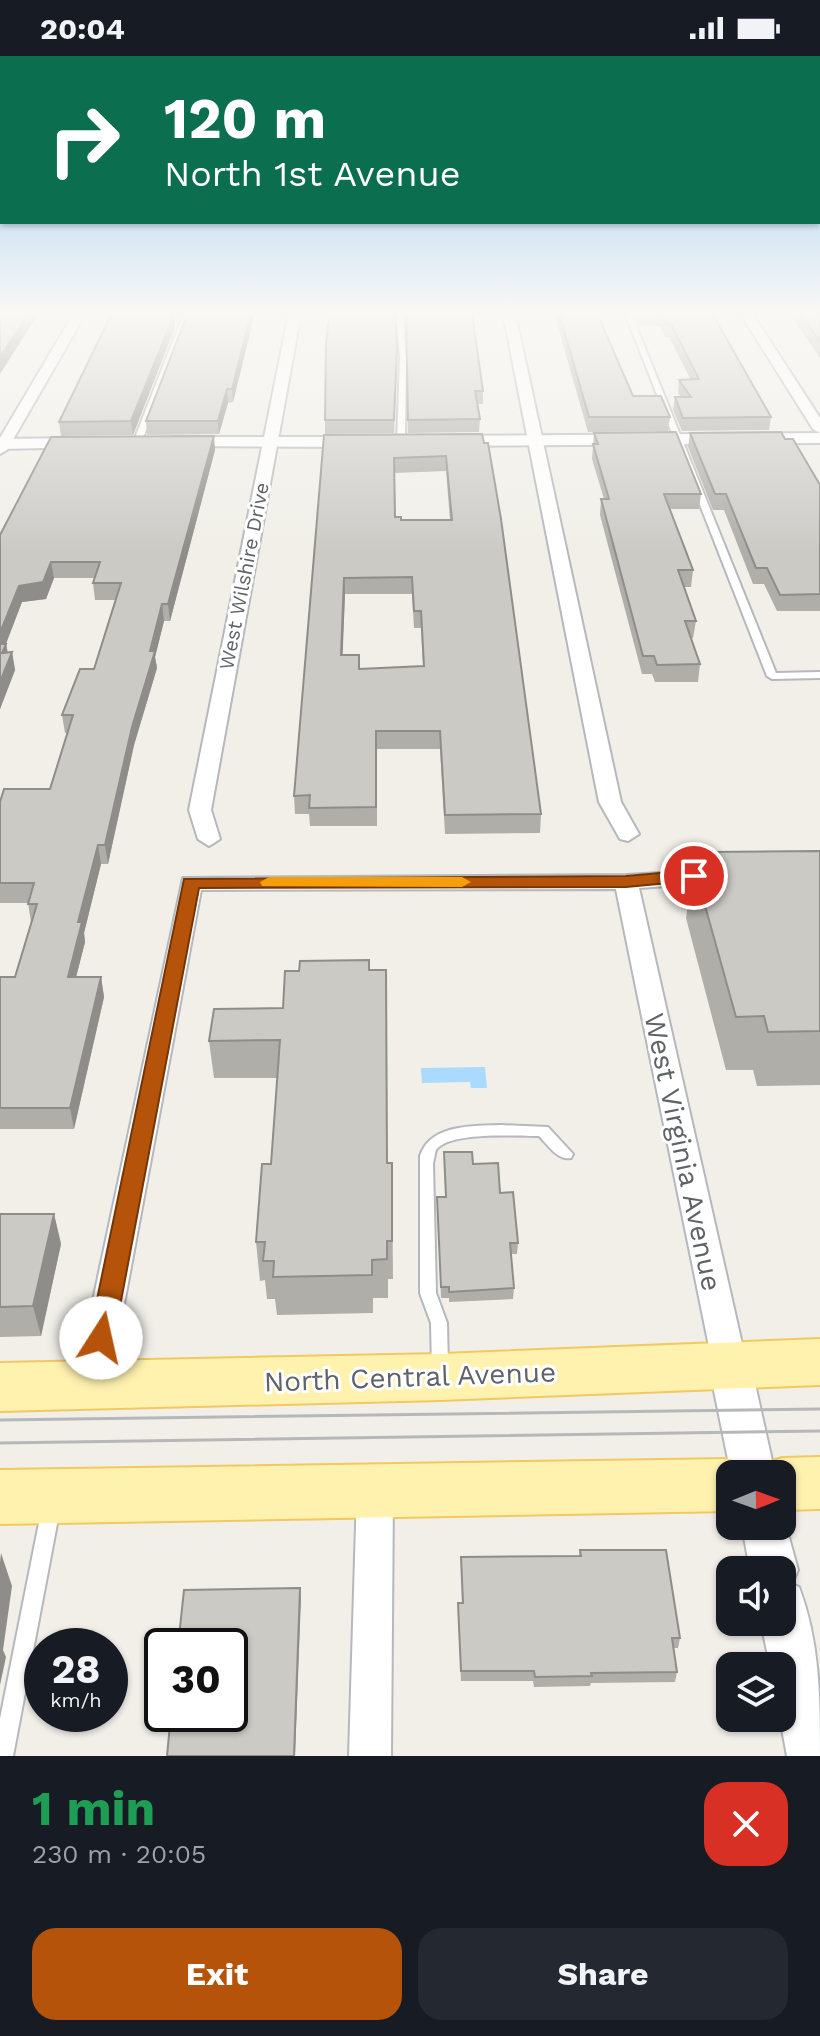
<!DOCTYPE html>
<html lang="en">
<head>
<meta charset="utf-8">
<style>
	body { margin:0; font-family:"Work Sans",sans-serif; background:#242831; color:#f1f3f6; height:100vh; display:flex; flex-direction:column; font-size:30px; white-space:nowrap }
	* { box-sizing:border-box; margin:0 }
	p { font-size:26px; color:#9ea1a6 }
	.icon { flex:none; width:44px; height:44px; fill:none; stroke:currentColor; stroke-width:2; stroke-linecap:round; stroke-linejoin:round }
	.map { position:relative; height:1700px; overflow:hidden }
	.details { display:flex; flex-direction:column; background:#171b24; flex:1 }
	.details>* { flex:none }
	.hud { position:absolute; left:0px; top:0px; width:820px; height:168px; box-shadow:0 2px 6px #0004; background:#0b6e4f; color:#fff; overflow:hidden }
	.needle { width:52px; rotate:89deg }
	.fabs { position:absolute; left:716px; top:1404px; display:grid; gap:16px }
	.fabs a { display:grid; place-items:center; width:80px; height:80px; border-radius:16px; background:#171b24; box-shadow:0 2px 6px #0004; font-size:40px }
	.speed { position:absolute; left:24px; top:1572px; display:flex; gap:16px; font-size:40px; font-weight:700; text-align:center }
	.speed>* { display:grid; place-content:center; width:104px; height:104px; border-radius:50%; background:#171b24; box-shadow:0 2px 6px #0004; line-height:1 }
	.speed small { font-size:20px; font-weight:400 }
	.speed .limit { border:4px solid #111; border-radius:12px; background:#fff; color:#111 }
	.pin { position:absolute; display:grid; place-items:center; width:68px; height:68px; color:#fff; margin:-34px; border:4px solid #fff; border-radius:50%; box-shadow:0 2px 8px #0007 }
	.me { position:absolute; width:88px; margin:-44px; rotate:10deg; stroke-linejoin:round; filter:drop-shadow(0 0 6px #0008) }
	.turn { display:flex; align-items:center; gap:28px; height:168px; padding:0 32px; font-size:36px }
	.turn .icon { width:104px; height:104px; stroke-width:2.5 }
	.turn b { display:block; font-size:56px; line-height:68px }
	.round { display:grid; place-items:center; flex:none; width:84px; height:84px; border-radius:24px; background:#242831 }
	.headline { display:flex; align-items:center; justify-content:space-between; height:136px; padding:0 32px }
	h1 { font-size:48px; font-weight:700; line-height:60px; color:#1e9e55 }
	.button { display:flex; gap:16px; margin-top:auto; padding:16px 32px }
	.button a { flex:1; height:92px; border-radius:24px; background:#b45309; color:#fff; font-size:32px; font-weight:700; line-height:92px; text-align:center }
	.button a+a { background:#242831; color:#f1f3f6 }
	.status { display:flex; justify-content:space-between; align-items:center; height:56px; padding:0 40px; background:#171b24; direction:ltr }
	.status svg { height:22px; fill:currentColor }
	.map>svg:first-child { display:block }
	.water { fill:#aadaff }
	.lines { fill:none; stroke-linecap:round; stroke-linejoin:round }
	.service-casing { stroke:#b5b8bc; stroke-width:4 }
	.minor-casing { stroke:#b5b8bc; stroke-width:4 }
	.tertiary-casing { stroke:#b5b8bc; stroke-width:4 }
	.primary-casing { stroke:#f2c960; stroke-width:4 }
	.service { fill:#fff; fill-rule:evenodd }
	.minor { fill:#fff; fill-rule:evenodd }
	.tertiary { fill:#fff; fill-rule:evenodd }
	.primary { fill:#fff2af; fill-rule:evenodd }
	.tram { stroke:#b6b7b8; stroke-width:3 }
	.wall { fill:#afaea9; fill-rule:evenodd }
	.shaded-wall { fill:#8f8d8a }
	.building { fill:#cccac5; stroke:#8f8d8a; stroke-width:2; fill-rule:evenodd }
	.route { fill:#b45309; stroke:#753606; stroke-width:2 }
	.slow { fill:#f59e0b }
	.labels { text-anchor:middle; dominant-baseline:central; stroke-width:6; stroke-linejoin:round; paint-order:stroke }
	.far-street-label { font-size:20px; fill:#5f6368; stroke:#fff }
	.near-street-label { font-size:28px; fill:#5f6368; stroke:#fff }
</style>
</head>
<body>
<div class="status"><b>20:04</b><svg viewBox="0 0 49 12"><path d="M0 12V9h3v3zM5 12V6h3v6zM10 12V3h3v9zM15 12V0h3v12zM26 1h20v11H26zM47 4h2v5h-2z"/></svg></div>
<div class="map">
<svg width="820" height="1700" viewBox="0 0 820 1700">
	<rect width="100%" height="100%" fill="#f1efe8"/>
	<!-- water -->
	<path class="water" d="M485,1011L487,1032H471L470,1026L422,1027L421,1012Z"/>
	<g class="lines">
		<defs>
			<path id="service" d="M184,257H190L141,387L134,389L133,387Z
				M397,257H403L406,302L405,386L401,388L397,386L400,302Z
				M625,257H631L776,617L820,616V622L772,623L767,620Z
				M501,1069L548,1071L573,1098L571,1102C558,1105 548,1089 539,1080C518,1080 449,1075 436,1094C435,1096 434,1105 433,1107L436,1237L447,1267L448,1312L446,1317L440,1319L434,1317L432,1312L431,1267L420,1237V1100C430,1068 473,1070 501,1069Z
				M51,1443L57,1446L60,1452L13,1700H0V1663L42,1452L45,1446Z"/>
			<path id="minor" d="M74,257H86L7,394L0,398V382Z
				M289,257H301L211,754L220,783L209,790L198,783L189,754Z
				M503,257H515L621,746L639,778L628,785L620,783L599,746Z
				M740,257H752L820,362V377L813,373Z
				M726,813L738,820L734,825L639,832L747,1310L742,1320L730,1324L718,1320L713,1310L616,833L201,834L109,1329L104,1339L92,1344L80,1339L75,1329L183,822L626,819Z
				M375,1419L388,1424L393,1436L391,1700H349L357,1436L362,1424Z"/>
			<path id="tertiary" d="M820,377V387L442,390L433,385L442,380Z
				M174,381H362L371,386L362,391L168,390V382Z
				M86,382L95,387L92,391L0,393V383Z
				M730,1292L745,1297L751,1310L775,1418H731L709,1310L715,1297Z
				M782,1456L798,1514L792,1528L799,1531C820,1586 820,1642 820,1700H787L780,1662L782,1610H770L761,1566H782V1514H750L742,1470H782Z"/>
			<path id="primary" d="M820,1283V1329L441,1344L0,1355V1307L441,1298Z
				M820,1401V1453L782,1454V1418H758L762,1409L782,1402Z
				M730,1403L750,1410L754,1418H730V1455L0,1468V1414Z"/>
		</defs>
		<!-- service casing -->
		<use href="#service" class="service-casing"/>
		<!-- minor casing -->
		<use href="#minor" class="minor-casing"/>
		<!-- tertiary casing -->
		<use href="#tertiary" class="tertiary-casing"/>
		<!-- primary casing -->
		<use href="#primary" class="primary-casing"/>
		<!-- service -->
		<use href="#service" class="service"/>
		<!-- minor -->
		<use href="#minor" class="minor"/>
		<!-- tertiary -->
		<use href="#tertiary" class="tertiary"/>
		<!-- primary -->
		<use href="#primary" class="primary"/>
		<!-- tram -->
		<path class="tram" d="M0,1364L820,1353
			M0,1387L820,1375"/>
	</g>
	<!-- wall -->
	<path class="wall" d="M208,257H255L233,346L228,347L219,378L147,379L146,365Z
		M406,257L483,335V348H477L480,363L479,376L408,377Z
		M554,257H597L633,340L670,361L668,375L588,376Z
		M634,257H712L771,361L769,374L682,375L673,354L675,341H681L678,337L679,324H691L669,281H665L660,270H639Z
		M789,257H820V302Z
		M150,259H174L175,271L133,379L61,380L59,366Z
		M397,302L394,377L325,378V364Z
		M594,377L701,438L699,453H670L693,514L691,531H684L696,565L693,582H691L700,608L698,626H655L652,618H642L600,459L601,443H604L592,403Z
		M690,377L785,383L820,429V555H777L764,528H753L724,454H713L688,391Z
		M482,378L541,758L540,777L445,778L440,693H377V770H310L309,758H295L294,740L324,379ZM446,415L450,464H401L395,461L394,417ZM345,538H412L414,572H421L423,610L359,613L342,599Z
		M215,394L170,565H164L155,601L157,612L134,689L108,808H101L84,877L85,886L76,921H101L104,941L74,1073H0V921H15L31,866L28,847H0V746L50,733L68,677H65L62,659L94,613L115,544H95L93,527L95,522H54L46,543L22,546L6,588L8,597L12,596L15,614L0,653V479Z
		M820,795V1029L757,1030L753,1014H726L686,862L694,810H710L712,796Z
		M369,914L387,1107H392L393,1223H388V1242H373V1257L277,1259L275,1243H267L265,1224L260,1225L256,1186L271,1108L277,1022H214L209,985Z
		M444,1096L473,1108L500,1137L518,1187L517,1198H511L514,1232L513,1243L449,1246V1242H441L437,1141H446Z
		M0,1158H54L61,1188L41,1280L0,1281Z
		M580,1494L680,1582L678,1592H673L677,1616L675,1626L591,1627L590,1630L534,1631L533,1625H461L458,1557V1547H462L461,1501L579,1500Z"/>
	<!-- shaded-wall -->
	<path class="shaded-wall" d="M29,257H39L0,318V301Z
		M251,257H255L233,346L232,333Z
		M174,259L175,271L133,379L131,365Z
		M227,333L228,347L219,378L218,365Z
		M214,380L215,394L170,565L168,548Z
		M51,506L54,522L46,543L22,546L5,590L6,588L9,604L12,596L15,614L0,653V577L19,530Z
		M344,522L345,538L342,616L341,599Z
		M162,548L164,565L155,601L157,612L134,689L108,808L105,789Z
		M98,789L101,808L84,877L85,886L71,941L68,921L78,866Z
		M101,921L104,941L74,1073L70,1052Z
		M54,1158L61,1188L41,1280L33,1250Z
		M1,1497L12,1530L3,1594L6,1601L0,1629V1506Z
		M300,1532L301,1542L295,1700H294Z"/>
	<!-- building -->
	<path class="building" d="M0,257H29L0,301Z
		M112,257H145V259H174L131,365L59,366Z
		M208,257H251L232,333H227L218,365H146L187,259H207Z
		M330,257H395L397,290L394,364H325L326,286Z
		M406,257H472L483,335H475L480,363L408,364Z
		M559,257H597L633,340H661L670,361H589Z
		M640,257H712L771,361L683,362L675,341H691L679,324L699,323L671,268H666L661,258H641Z
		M799,257H820V285Z
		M676,376L701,438H664L693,514H678L696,565H685L700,608L657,609L654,600H643L601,443H609L593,388H598L594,377Z
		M781,376L785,383H793L820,429V538L780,539L767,512H756L726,438H715L690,377Z
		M482,378L484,387H488L501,463L541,758L445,759L440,675H376V751L309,752L310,739L294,740L324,379ZM446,400L452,464H401V461H395L394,402ZM412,521L414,555H421L424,610L359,613V599H341L344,522Z
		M214,380L168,548H162L150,595H155L132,671L105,789H98L78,866H82L68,921H101L70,1052H0V921H15L37,848H28L34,827H0V746L4,733H50L73,659H62L80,613H94L121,527H93L100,506H51L43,526L19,530L0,577V479L51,381Z
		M0,588H6L2,597L12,596L0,626Z
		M820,795V975L768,976L764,960L736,961L694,810H716L712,796Z
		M369,904V914H386L387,1107H392V1185H387V1203L372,1204V1219L273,1221L274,1205H263L265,1186H256L262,1108H271L280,984L209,985L214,953L283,952L285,915H299L300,905Z
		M444,1096H472L473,1108L498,1107L500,1137L513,1136L518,1187H510L514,1232L449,1236V1231H441L437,1141H446Z
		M0,1158H54L33,1250L0,1251Z
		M580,1494H666L680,1582H672L677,1616L591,1617L592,1620L535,1621L534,1615H461L458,1547H463L461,1501L581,1500Z
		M300,1532L294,1700H167L171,1658H230V1590H178L184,1534Z"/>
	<!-- sky -->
	<linearGradient id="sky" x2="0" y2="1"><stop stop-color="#8fc3f1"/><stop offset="0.52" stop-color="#f9f8f5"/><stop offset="1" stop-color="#f9f8f5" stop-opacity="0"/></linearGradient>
	<rect width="820" height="495" fill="url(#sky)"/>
	<!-- route -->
	<path class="route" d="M694,814L700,816V824L626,831L199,832L114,1282L110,1289L101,1293L93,1289L89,1282L184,823L626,820Z"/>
	<!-- slow -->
	<path class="slow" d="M269,821H462L471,826L462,831L262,830L260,826Z"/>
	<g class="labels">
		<!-- far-street labels -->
		<g class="far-street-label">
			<text transform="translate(244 520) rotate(-79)">West Wilshire Drive</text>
		</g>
		<!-- near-street labels -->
		<g class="near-street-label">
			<text transform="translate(683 1096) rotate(78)">West Virginia Avenue</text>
			<text transform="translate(410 1321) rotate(-2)">North Central Avenue</text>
		</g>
	</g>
</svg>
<div class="fabs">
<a><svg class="needle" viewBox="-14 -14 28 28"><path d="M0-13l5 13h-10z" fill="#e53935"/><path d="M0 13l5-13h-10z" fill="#9ea1a6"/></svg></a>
<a><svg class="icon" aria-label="sound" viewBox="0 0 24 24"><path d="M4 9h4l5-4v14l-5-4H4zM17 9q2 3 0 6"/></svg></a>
<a><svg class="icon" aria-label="layers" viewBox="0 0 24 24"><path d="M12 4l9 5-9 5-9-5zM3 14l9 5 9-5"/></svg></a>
</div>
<div class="speed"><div>28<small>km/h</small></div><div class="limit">30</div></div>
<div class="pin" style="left:694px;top:820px;background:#d93025"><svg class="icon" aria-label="arrive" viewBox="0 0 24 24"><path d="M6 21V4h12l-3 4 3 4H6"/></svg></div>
<svg class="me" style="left:101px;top:1282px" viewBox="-20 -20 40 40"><circle r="19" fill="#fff"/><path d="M0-13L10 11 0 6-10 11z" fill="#b45309"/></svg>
<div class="hud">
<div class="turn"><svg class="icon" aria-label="right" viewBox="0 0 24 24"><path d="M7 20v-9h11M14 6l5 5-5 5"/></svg><div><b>120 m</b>North 1st Avenue</div></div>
</div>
</div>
<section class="details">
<div class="headline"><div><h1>1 min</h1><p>230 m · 20:05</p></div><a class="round" style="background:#d93025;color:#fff"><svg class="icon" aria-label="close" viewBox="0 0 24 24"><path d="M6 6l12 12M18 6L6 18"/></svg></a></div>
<div class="button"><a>Exit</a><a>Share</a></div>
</section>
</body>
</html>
